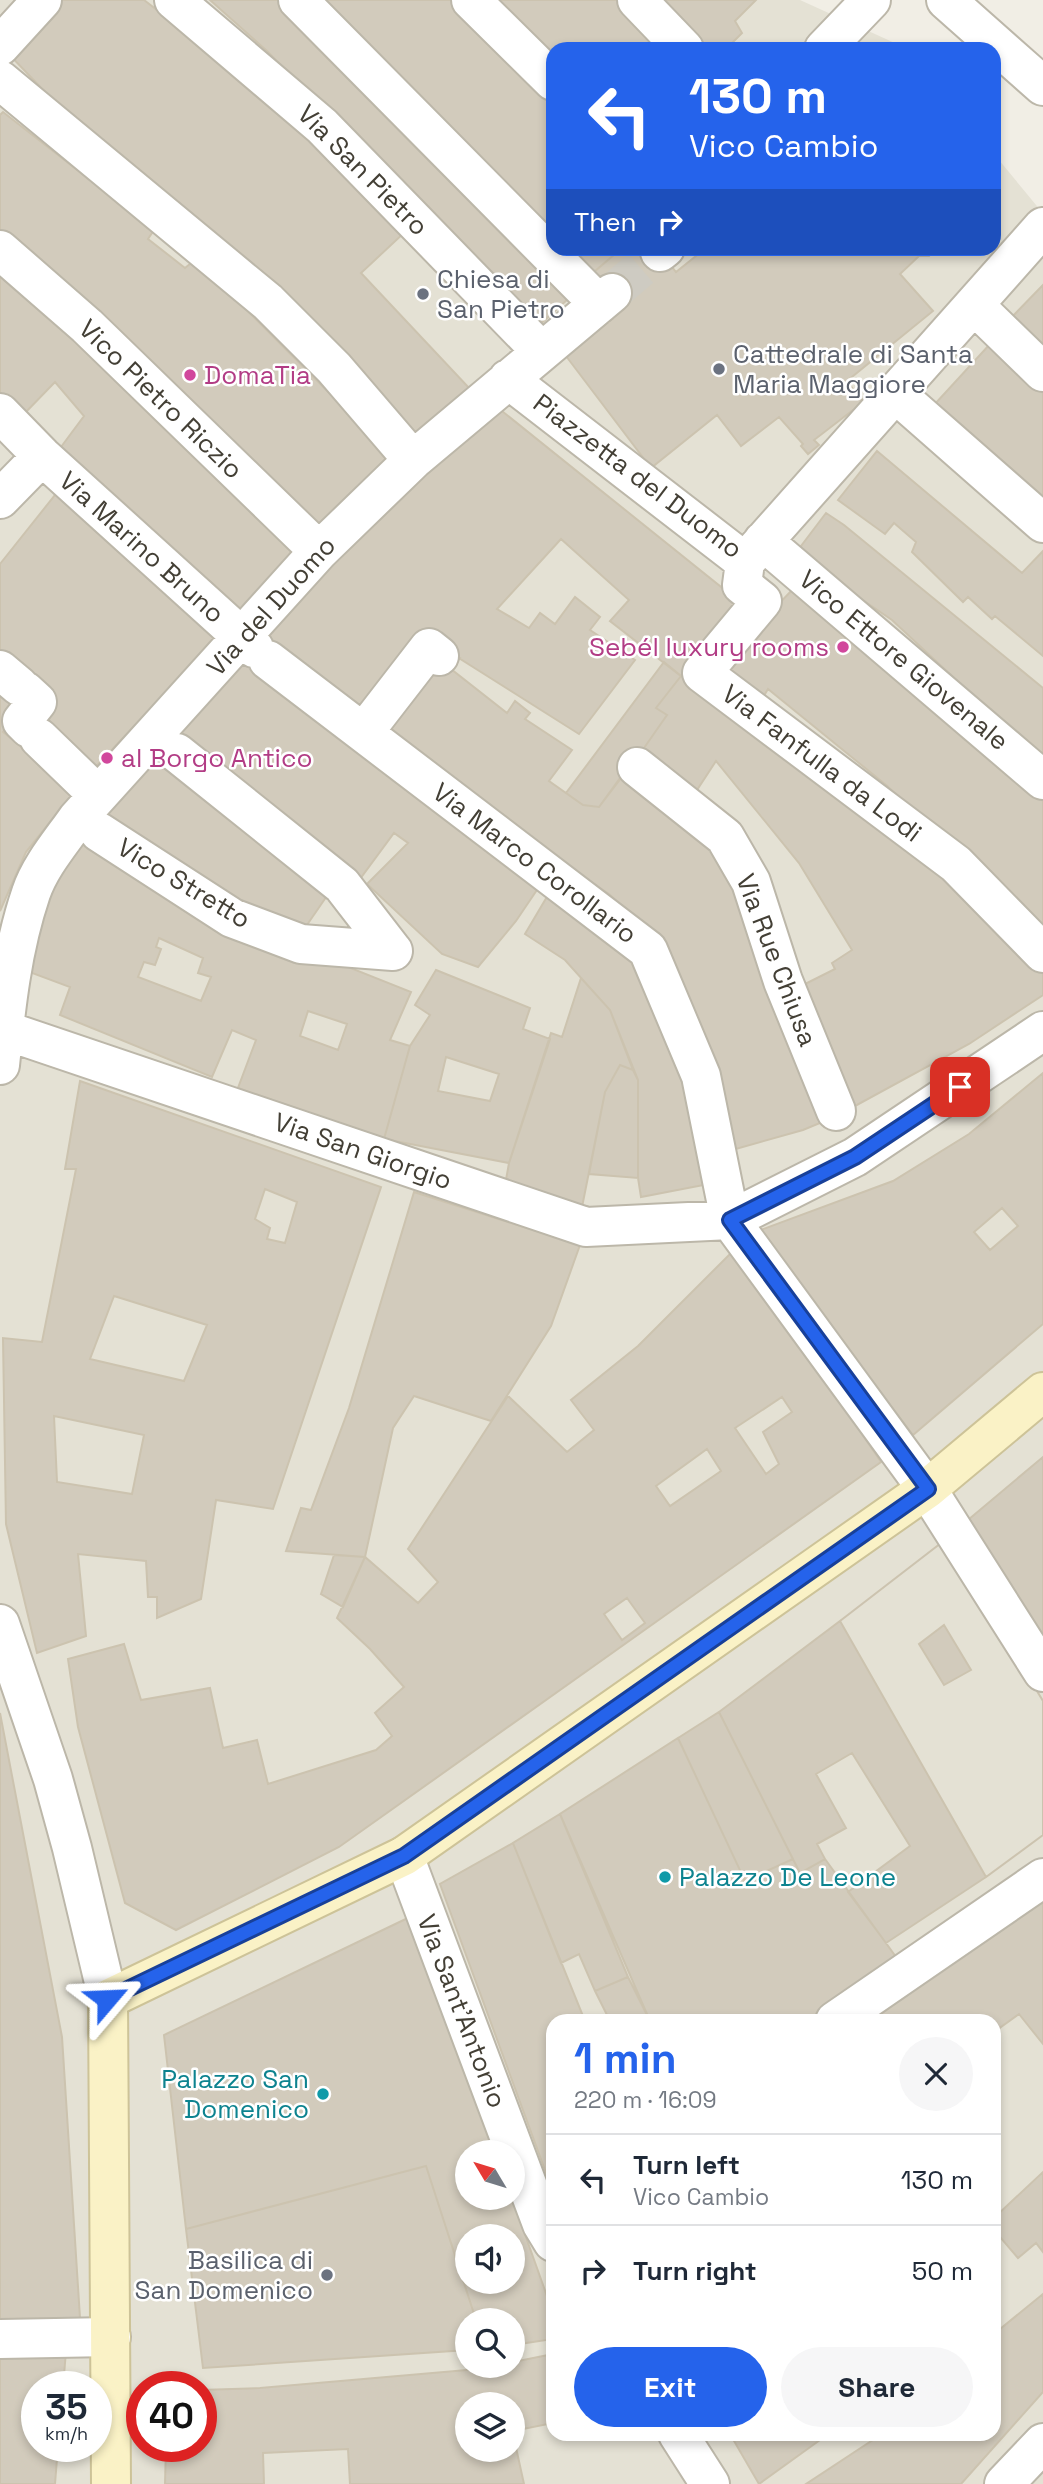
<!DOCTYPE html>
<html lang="en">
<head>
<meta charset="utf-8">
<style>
	body { margin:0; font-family:"Space Grotesk",sans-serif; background:#f6f6f7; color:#1f2937; height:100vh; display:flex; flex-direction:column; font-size:26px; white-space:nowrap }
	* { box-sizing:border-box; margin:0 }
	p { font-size:23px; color:#747a83 }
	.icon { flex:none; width:38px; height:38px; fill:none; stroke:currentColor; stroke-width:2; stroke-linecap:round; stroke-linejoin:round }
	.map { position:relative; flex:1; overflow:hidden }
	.details { position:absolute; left:546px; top:2014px; width:455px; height:427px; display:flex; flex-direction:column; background:#fff; border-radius:21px; box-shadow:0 4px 10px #0003 }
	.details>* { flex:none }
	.top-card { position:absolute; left:546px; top:42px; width:455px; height:214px; border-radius:21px; box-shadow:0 4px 10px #0003; background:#2563eb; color:#fff; overflow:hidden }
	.needle { width:46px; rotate:308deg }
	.tools { position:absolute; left:455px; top:2140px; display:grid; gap:14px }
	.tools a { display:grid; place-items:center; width:70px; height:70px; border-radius:50%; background:#fff; box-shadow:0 4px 10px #0003; font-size:35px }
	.speed { position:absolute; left:21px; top:2371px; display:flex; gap:14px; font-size:35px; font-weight:700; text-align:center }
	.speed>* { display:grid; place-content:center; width:91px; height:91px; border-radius:50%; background:#fff; box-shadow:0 4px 10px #0003; line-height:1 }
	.speed small { font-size:18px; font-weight:400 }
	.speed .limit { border:10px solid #d22; background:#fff; color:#111 }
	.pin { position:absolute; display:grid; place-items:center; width:60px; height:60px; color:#fff; margin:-30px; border-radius:14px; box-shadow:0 4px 10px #0006 }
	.me { position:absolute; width:77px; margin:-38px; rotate:64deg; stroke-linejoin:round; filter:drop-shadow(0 0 5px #0008) }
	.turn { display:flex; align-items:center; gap:24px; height:147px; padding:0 28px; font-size:32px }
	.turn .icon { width:91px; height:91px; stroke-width:2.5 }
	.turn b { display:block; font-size:49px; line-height:60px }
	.then { display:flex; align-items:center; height:66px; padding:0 28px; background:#0003; gap:14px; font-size:26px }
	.round { display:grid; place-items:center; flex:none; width:74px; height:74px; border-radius:37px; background:#f6f6f7 }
	.head { display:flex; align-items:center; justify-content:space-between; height:119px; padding:0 28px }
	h1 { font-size:42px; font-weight:700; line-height:52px; color:#2563eb }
	.action { display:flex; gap:14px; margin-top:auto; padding:14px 28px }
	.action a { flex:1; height:80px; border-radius:42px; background:#2563eb; color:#fff; font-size:28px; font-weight:700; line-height:80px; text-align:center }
	.action a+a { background:#f6f6f7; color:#1f2937 }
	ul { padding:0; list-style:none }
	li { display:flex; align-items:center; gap:21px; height:91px; padding:0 28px; border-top:2px solid #e0e1e3 }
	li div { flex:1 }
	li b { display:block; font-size:26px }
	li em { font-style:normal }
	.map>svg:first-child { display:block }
	.residential { fill:#e4e1d4; fill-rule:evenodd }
	.building { fill:#d2cbbc; stroke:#ccc3af; stroke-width:2; fill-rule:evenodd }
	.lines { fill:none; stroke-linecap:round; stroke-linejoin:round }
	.street-tunnel { stroke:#cecbc2; stroke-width:38; stroke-dasharray:38 19; stroke-linecap:butt }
	.street-casing { stroke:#bcb7a9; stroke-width:42 }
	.secondary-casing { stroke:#cdc398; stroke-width:42 }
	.street { stroke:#fff; stroke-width:38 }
	.secondary { stroke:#faf2c6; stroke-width:38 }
	.route-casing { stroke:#184099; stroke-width:18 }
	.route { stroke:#2563eb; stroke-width:12 }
	.worship-dot { fill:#6b7280; stroke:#fff; stroke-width:2.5 }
	.hotel-dot { fill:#d1479c; stroke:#fff; stroke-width:2.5 }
	.culture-dot { fill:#0f9aa8; stroke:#fff; stroke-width:2.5 }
	.labels { text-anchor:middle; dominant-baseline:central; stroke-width:5; stroke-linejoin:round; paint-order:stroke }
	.street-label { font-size:26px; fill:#433f35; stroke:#fff }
	.worship-label { font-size:26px; fill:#5b616d; stroke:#fff; text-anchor:start }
	.hotel-label { font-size:26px; fill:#b23c85; stroke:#fff; text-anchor:start }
	.culture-label { font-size:26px; fill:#0d838f; stroke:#fff; text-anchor:start }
</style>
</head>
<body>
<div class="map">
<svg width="1043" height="2484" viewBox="0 0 1043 2484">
	<rect width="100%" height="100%" fill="#f1eee5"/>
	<!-- residential -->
	<path class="residential" d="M0,0H800L908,49H553V248H994V154L1041,211L1043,210V2484H0ZM553,2021H994V2434H553ZM467,2152H513V2198H467ZM467,2236H513V2282H467ZM467,2320H513V2366H467ZM37,2387H96V2446H37ZM142,2387H201V2446H142ZM467,2404H513V2450H467Z"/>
	<!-- building -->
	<path class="building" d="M48,0H144L317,134L406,231L361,273L470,389L418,440L70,118L3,48Z
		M210,0H280L568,299L535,329L267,51Z
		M319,0H460L553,95V232Z
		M493,0H619L666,49H553V63Z
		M652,0H756L735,21L742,33L726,49H699Z
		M3,112L154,230L148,239L185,268L196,259L394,458L322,527L0,232V115Z
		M570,248H622L594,272Z
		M622,248H657L676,272L706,248H936L929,256H919L900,274L933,311L847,381L867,408L857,414L853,410L814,440L819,445L808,454L801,446L803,444L779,417L741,446L717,415L651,468L566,356L624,309L594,272Z
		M0,268L296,551L241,615L58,451L84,416L55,382L23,415L0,392Z
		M1043,285V354L1008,321Z
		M991,343L1043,393V511L934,405Z
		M492,403L741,603L681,676L610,621L629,600L561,539L497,609L529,628L540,613L555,624L575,597L600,617L590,630L635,660L579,734L446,650L360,723L261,636Z
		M877,451L1022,573L1043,551V656L995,616L992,619L968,597L963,602L912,552L916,542L894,523L885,534L838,500Z
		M59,490L223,632L88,775L37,711L53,690L0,649V564Z
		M826,513L844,525L1043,688V761L892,620L795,554Z
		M795,587L1043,801V939L964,856L886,785L768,689L762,699L721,664Z
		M446,650L460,658L451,669L507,713L515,701L530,713L525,719L572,750L549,781L583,805L599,807L623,774L705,840L738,899L832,1118L803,1130L725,1152L655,937L609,894L501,822L382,727Z
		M245,655L474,842L479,833L543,881L516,921L478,967L442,954L367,884L408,843L394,833L357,883L177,733Z
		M664,662L681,676L656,708L667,715L644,748L599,807L583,805L566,793Z
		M681,676L835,779L1043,965V995L969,1044L844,1112L795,989L835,969L832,963L852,950L799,863L716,761L697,790L644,748L667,715L656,708Z
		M0,688L22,710L3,732L75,791L26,852L0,911Z
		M158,745L331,890L298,938L98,817Z
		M84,831L210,912L411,992L390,1040L410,1046L384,1139L238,1088L256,1040L232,1030L212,1077L60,1015L70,987L24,970L52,874ZM159,938L203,958L198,973L211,977L201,1001L138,977L144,962L155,965L161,949L156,947ZM308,1011L347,1024L338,1050L300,1036Z
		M551,890L634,951L690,1081L714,1183L641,1197L638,1178V1080L610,1010L565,960L525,934Z
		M436,970L530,1008L523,1029L550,1039L509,1163L384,1139L410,1046L430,1015L415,1005ZM446,1057L499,1074L490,1101L438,1091Z
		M581,978L610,1010L633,1070L620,1065L605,1092L582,1207L504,1191L509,1163L551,1033L562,1037Z
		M620,1065L633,1070L638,1080V1178L589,1174L605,1092Z
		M1043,1073V1324L913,1435L758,1231L893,1181L969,1134ZM1002,1208L1018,1226L990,1250L974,1232Z
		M80,1081L381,1187L273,1509L216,1500L201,1599L157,1618V1597H148L146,1561L78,1554L86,1636L37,1653L6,1524L3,1338L42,1342L76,1169H65ZM265,1189L297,1202L285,1243L267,1239L270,1228L255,1219ZM114,1296L207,1325L184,1381L90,1359ZM54,1416L144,1435L132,1494L57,1482Z
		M414,1192L580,1245L551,1326L491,1421L414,1396L393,1428L365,1557L286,1551L301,1508L311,1510L349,1408Z
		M736,1248L881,1462L339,1847L176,1930L125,1903L78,1727L68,1659L124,1644L141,1700L210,1688L223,1748L257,1740L268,1784L376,1750L392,1736L375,1713L404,1687L370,1649L337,1618L365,1557L418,1603L438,1582L408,1549L508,1396L567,1452L594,1430L571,1400L638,1346ZM782,1397L792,1412L763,1432L779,1464L766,1474L735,1428ZM707,1449L721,1471L670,1506L656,1486ZM627,1598L645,1623L622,1640L604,1614Z
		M1043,1457V1646L968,1520Z
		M945,1540L1043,1701V1835L986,1877L840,1621ZM944,1625L971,1670L944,1685L919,1644Z
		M945,1540L1043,1701V1835L986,1877L840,1621Z
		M334,1555L365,1557L343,1607L321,1594Z
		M840,1621L986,1877L886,1943L848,1892L910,1846L852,1753L816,1774L846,1828L817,1844L825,1859L800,1873L719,1712Z
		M719,1712L793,1859L745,1881L678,1738Z
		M0,1713L62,2037L80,2318L0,2322Z
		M678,1738L745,1881L793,1859L800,1873L825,1859L904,1968L820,2021H650L560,1814Z
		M560,1814L628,1977L595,1991L579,1954L561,1963L513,1843Z
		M513,1843L585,2021H553V2179L549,2181L440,1884Z
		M1043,1901V2044L1019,2014L994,2032V2021H872L928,1978Z
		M412,1916L496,2152H467V2198H512L553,2313V2339L513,2345V2320H476L426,2166L186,2229L164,2035ZM467,2236H513V2282H467Z
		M628,1977L650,2021H610L595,1991Z
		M426,2166L476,2320H467V2350L203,2368L186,2229Z
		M1043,2172V2252L1036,2243L1018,2258L994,2230V2218Z
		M1043,2294V2392L961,2484H806L882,2434H994V2334Z
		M66,2351L63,2387H37V2446H58L55,2484H0V2354Z
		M553,2354V2423L513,2431V2404H467V2450H513V2434L524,2484H350L348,2449L263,2453L264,2484H165L166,2446H201V2390L260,2388L513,2366V2362Z
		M730,2434H817L820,2440L759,2484Z"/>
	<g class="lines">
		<!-- street-tunnel -->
		<path class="street-tunnel" d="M612,293L660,252"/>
		<defs>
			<path id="street" d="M174,0L322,126L541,351
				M298,0L599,304
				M471,0L553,81
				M637,0L684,49
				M946,0L1043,86
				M0,46L42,0
				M824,49L871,0
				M0,80L268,302L334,368L413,460
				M0,250L87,326L319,551
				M660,252L665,248
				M974,305L1043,372
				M508,379L745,562L1043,227
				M895,393L1043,523
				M0,413L42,456L254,648
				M0,499L42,456
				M763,541L1043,780
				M745,562L742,585L762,601L702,673L956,864L1043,953
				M268,660L648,950L701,1076L730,1220L927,1489L1043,1672
				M0,670L19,686
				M25,691L37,702L22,721L29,728
				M364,732L429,648L439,656
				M39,738L98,795
				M177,753L342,885L393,951
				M637,767L725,837L751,882L783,981L836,1111
				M99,832L232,918L301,944L393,951
				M4,1030L586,1227L730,1220L855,1157L1043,1031
				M0,1065C6,1007 12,949 31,893C40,866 61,842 77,819L319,551L413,460L612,293
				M0,1624L53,1779L72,1848L108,1999
				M404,1856L542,2224L553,2242
				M835,2021L1043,1878
				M0,2339L111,2337
				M678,2434L710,2484
				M1004,2484L1043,2443"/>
			<path id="secondary" d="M111,2484L108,1999L404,1856L927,1489L1043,1392"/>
		</defs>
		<!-- street casing -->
		<use href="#street" class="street-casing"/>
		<!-- secondary casing -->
		<use href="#secondary" class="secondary-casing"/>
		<!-- street -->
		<use href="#street" class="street"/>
		<!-- secondary -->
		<use href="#secondary" class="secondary"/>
	</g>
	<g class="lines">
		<defs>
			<path id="route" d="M107,1999L404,1856L928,1489L730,1220L855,1157L960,1087"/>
		</defs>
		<!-- route casing -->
		<use href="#route" class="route-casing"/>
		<!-- route -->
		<use href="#route" class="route"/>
	</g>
	<!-- markers -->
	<g class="worship-dot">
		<circle cx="423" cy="294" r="7"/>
		<circle cx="719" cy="369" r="7"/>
		<circle cx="327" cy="2275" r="7"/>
	</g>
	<g class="hotel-dot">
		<circle cx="190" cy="375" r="7"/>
		<circle cx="843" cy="647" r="7"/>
		<circle cx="107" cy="758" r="7"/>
	</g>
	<g class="culture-dot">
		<circle cx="665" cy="1877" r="7"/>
		<circle cx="323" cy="2094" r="7"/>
	</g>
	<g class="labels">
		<!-- street labels -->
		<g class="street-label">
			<text transform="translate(363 170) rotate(45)">Via San Pietro</text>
			<text transform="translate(161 399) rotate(44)">Vico Pietro Riczio</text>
			<text transform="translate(638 476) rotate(37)">Piazzetta del Duomo</text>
			<text transform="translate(142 547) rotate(42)">Via Marino Bruno</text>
			<text transform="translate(271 606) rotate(-48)">Via del Duomo</text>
			<text transform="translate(904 660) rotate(40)">Vico Ettore Giovenale</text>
			<text transform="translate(822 763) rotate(37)">Via Fanfulla da Lodi</text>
			<text transform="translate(535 863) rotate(37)">Via Marco Corollario</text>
			<text transform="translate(184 883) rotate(31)">Vico Stretto</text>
			<text transform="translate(777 960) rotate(69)">Via Rue Chiusa</text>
			<text transform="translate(363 1151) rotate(19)">Via San Giorgio</text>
			<text transform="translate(462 2011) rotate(69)">Via Sant'Antonio</text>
		</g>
		<!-- worship labels -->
		<g class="worship-label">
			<text x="437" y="279">Chiesa di<tspan x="437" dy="30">San Pietro</tspan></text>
			<text x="733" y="354">Cattedrale di Santa<tspan x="733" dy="30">Maria Maggiore</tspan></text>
			<text x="313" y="2260" text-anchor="end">Basilica di<tspan x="313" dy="30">San Domenico</tspan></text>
		</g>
		<!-- hotel labels -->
		<g class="hotel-label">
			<text x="204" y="375">DomaTia</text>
			<text x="829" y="647" text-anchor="end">Sebél luxury rooms</text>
			<text x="121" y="758">al Borgo Antico</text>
		</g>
		<!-- culture labels -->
		<g class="culture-label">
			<text x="679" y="1877">Palazzo De Leone</text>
			<text x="309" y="2079" text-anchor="end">Palazzo San<tspan x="309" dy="30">Domenico</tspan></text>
		</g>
	</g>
</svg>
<div class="tools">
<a><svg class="needle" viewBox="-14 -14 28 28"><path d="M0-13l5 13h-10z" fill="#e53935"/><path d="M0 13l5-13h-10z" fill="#747a83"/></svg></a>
<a><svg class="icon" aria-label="sound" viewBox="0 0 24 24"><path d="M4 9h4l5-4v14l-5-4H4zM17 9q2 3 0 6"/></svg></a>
<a><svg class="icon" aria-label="search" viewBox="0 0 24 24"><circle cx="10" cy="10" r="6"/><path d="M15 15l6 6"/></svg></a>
<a><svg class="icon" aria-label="layers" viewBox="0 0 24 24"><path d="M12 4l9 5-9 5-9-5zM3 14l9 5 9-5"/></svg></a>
</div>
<div class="speed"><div>35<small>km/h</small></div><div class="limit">40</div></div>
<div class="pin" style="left:960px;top:1087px;background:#d93025"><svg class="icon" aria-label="arrive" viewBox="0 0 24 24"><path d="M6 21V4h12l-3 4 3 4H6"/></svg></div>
<svg class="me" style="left:107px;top:1999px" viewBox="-20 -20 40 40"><path d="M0-17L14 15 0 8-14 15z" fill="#2563eb" stroke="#fff" stroke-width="4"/></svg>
<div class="top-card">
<div class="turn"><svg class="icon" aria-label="left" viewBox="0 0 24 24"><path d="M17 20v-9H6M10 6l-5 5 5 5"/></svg><div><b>130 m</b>Vico Cambio</div></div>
<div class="then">Then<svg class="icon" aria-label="right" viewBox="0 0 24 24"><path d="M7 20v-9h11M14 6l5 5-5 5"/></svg></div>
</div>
<section class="details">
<div class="head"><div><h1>1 min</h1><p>220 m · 16:09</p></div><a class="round"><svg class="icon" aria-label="close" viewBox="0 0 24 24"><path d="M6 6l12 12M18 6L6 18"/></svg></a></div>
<ul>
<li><svg class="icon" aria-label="left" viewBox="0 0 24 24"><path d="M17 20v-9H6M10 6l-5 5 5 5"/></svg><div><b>Turn left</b><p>Vico Cambio</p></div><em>130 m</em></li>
<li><svg class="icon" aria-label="right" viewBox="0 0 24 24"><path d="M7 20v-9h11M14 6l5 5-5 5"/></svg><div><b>Turn right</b></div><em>50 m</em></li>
</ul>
<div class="action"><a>Exit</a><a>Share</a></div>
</section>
</div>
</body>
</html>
